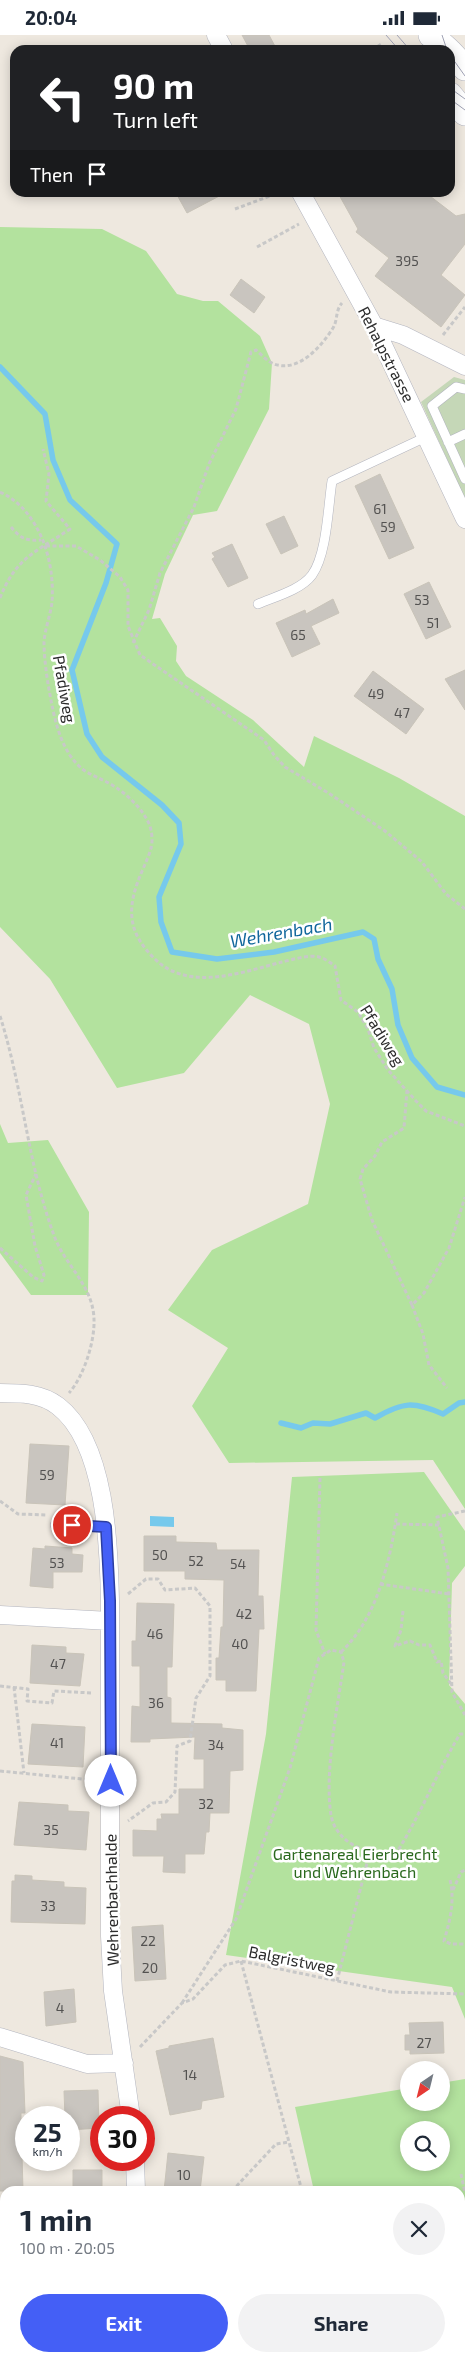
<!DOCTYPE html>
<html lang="en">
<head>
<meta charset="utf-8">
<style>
	body { margin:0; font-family:"Exo 2",sans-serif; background:#f2f2f3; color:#1f2937; height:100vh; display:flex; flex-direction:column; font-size:19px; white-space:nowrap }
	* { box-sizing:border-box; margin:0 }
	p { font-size:16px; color:#747a83 }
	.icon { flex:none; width:28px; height:28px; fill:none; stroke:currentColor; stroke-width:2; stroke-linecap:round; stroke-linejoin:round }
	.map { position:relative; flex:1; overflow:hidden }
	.panel { position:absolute; left:0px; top:2151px; width:465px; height:176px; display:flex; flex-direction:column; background:#fff; border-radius:15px 15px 0 0; box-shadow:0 2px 12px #0003 }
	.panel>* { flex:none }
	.banner { position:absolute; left:10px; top:10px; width:445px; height:152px; border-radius:15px; box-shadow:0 2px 12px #0003; background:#202124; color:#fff; overflow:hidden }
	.needle { width:32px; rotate:215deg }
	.buttons { position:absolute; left:400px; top:2026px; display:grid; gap:10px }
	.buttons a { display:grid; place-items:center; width:50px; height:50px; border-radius:50%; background:#fff; box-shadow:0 2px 12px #0003; font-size:25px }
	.speed { position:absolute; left:15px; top:2071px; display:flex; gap:10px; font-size:25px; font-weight:700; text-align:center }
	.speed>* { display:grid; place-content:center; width:65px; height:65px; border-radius:50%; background:#fff; box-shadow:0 2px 12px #0003; line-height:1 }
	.speed small { font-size:12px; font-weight:400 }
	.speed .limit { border:8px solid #d22; background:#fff; color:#111 }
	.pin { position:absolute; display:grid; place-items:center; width:42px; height:42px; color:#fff; margin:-21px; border:2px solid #fff; border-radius:50%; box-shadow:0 1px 5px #0007 }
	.me { position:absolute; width:55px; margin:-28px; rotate:0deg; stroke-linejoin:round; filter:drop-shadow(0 0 4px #0008) }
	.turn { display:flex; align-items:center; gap:18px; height:105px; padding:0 20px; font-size:22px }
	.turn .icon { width:65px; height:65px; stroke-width:2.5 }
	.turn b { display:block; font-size:35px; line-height:42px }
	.then { display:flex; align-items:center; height:48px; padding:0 20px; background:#0003; gap:10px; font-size:19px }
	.round { display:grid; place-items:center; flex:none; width:52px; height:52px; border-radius:26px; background:#f2f2f3 }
	.head { display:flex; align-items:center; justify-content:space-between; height:85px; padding:0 20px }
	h1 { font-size:30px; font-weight:700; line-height:38px }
	.primary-button { display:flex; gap:10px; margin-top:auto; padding:10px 20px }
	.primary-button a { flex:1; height:58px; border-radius:30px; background:#445ff6; color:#fff; font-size:20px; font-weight:700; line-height:58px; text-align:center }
	.primary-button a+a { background:#f2f2f3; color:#1f2937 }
	.status { display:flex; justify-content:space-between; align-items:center; height:35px; padding:0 25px; background:#fff; direction:ltr }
	.status svg { height:14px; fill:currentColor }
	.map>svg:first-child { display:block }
	.green { fill:#b3e29e; fill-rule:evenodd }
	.cemetery { fill:#c5d7b7 }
	.water { fill:#76c9ec }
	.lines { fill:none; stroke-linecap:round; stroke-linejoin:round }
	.stream { stroke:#76c9ec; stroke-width:5.5 }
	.building { fill:#c9c5bf; stroke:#c9c4b9 }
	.service-casing { stroke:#b3b5bf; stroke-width:10 }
	.minor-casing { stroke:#b3b5bf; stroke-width:19 }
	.secondary-casing { stroke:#b3b5bf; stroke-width:26 }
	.path { stroke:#c8c8c8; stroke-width:3; stroke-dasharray:4 2.5; stroke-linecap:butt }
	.service { stroke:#fff; stroke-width:9 }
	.minor { stroke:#fff; stroke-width:18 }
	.secondary { stroke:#fff; stroke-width:25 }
	.tram { stroke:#a2a4b6; stroke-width:1 }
	.route-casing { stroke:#2c3ea0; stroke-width:12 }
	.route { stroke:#445ff6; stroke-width:9 }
	.labels { text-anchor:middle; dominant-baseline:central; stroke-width:5; stroke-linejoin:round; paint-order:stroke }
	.number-label { font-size:14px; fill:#535251 }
	.street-label { font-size:16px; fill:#2c2c2c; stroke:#fff }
	.park-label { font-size:16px; fill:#2a691d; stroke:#fff }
	.water-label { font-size:18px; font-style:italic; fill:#11679c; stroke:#fff }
</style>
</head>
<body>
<div class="status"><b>20:04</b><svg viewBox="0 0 49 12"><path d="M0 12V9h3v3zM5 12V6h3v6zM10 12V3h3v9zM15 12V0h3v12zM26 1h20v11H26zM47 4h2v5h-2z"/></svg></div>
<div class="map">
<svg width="465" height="2327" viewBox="0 0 465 2327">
	<rect width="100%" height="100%" fill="#eee8df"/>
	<!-- green -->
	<path class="green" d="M0,192L102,194L146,216L177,259L203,266H218L260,301L272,328L269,374L217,476L193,480L165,539L152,584L160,583L177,611L176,626L186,641L253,685L304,732L314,701L399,743L465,781V1474L433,1425L229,1428L192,1371L228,1313L168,1275L212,1215L308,1169L330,1069L309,989L250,960L184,1038L117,1053L50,944L0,892Z
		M0,1089L8,1108L48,1105L89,1177L88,1260H31L0,1218Z
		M424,1437L465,1496V1531L452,1548L449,1650L465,1669V1984L452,1952L226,1920L266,1699L292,1442Z
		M465,2044V2240L460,2256V2156H314L295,2072L409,2053V2068H441V2048ZM409,2095H441V2128H409Z
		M350,2323H439L440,2327H351Z"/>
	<!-- cemetery -->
	<path class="cemetery" d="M454,342L465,345V464L421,367Z"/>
	<!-- water -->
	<path class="water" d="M150,1481L174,1482V1492L150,1491Z"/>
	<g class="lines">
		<!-- stream -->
		<path class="stream" d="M0,332L45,379L53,425L70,465L117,509L106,548L72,635L87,699L102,722L162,770L179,788L181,809L159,862L161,887L172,917L217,924L274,917L363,897L374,904L378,924L392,954L398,990L412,1023L437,1052L465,1060
			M281,1388L301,1393L313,1388L330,1389L366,1378L375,1383C403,1367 413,1366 443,1379L459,1368L465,1367"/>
	</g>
	<!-- building -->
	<path class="building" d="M242,0H269L277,15H250Z
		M176,158H225L187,178Z
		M338,158H426L456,181L465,179V209L441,240L465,260L441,292L375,241L389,223L356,197L358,194Z
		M241,244L265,262L254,278L230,260Z
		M380,439L414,513L389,524L355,451Z
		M284,481L298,511L281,519L266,489Z
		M232,509L248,543L228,552L212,524L215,522L212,518Z
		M429,547L451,592L426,604L404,559Z
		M333,564L339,578L311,591L320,609L292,622L276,588L305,575L306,579Z
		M465,635V675L445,644Z
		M373,636L424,674L406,699L354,661Z
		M30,1409L69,1411L65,1470L26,1468Z
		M144,1501H176V1507L216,1508L217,1515H259L258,1561H263L264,1594H259L256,1656H226V1645H216V1623H219L221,1592H223L224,1545L185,1544V1536H144Z
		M45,1511L72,1513V1519L83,1520L82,1537H53V1553L30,1551L33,1513L45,1514Z
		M137,1568L174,1569L172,1632H167V1662L171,1663V1688L222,1689V1693L243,1695V1735L230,1736L229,1778H210L209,1797H206L204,1819H185V1838L163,1837L164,1821H133V1795L157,1796V1784H162L161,1779H179V1754H204V1724H194L195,1702L150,1704V1707H131L132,1671L140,1672V1631H132V1606H136Z
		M32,1610L66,1612V1618L84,1619L80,1651L30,1648Z
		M32,1689L85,1692L83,1732L28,1729Z
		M19,1767L68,1770V1776L89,1777L86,1815L14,1810Z
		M15,1840L32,1841V1845L64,1847V1852L86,1853L85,1889L11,1887L12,1846H15Z
		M163,1890L166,1944L135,1946L132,1892Z
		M74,1954L76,1987L46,1991L44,1957Z
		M443,1987L444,2018L410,2019V2015H405V2000H410L409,1988Z
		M213,2003L224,2062L202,2066L201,2074L170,2080L156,2016L169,2013V2011Z
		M0,2021L23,2027L25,2078H21V2085L23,2156H0Z
		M98,2055L99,2093L69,2095V2082H65L64,2056Z
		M168,2118L204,2122L200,2156H164Z
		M73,2135H102V2156H73Z"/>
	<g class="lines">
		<defs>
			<path id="service" d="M465,354L456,352L432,371L465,444
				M448,407L465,399
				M258,569C274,562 301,555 312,540C327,519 328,472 332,446L428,401
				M55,1490L106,1492"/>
			<path id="minor" d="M216,0L224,15
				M301,158L374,291L465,484
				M374,291L403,300L465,331
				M0,1358C21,1358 41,1358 58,1371C106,1408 109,1511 110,1566V1901L113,1956L131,2082
				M0,1580L110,1586
				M0,2002L87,2029L124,2028
				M135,2125L136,2156
				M0,2228L5,2239
				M41,2322L43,2327
				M117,2327L118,2322"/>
			<path id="secondary" d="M431,0L448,15
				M450,17L465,33
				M450,60L465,78"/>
		</defs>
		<!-- service casing -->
		<use href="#service" class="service-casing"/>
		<!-- minor casing -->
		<use href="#minor" class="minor-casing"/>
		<!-- secondary casing -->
		<use href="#secondary" class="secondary-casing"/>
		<!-- path -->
		<path class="path" d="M372,15L383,8
			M235,174L278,158
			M257,212L299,189
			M443,300L465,272
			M0,457C39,475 55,525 52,566C51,579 45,593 44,607C44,626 48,651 52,670C56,691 63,716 79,731C88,740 101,743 112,750C126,758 144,775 150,791C155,810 150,817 143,834C127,870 125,896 156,925C190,957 243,937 282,927C292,925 308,919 319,922C324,923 331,928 335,931L341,965L358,977L368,994L374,1013L388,1035L416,1066L426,1076L465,1091
			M11,492C21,504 27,506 41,505
			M46,511H76L100,525L120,542L128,555V591L140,620L264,705L274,720L285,732L330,759L385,796L422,827L446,859L465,874
			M0,563C16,522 36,517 70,494L46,466L49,439L43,414
			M133,608L149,575L160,538L194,472L209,429L236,374L251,317L256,315C262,320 268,327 274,329C298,338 321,312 333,293C338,285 335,276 342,268
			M0,981C23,1053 28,1132 55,1203C66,1231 93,1251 94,1284C95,1306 84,1341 69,1358
			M407,1055L404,1093L382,1107L375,1121L363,1134L360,1144L372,1185L412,1270L424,1258L449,1213L465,1162
			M0,1213L33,1242L42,1246L44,1240L35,1211L26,1160L36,1139
			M412,1270L423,1299L429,1330L447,1353
			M320,1443L316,1595L325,1619
			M0,1466L18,1479L46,1480
			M465,1476L437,1482L448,1533L452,1657L465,1680
			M396,1489L439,1490
			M380,1549L449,1559
			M128,1559L146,1544H158L165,1555L195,1553L210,1571V1641L196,1663L190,1706L177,1711L175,1757L166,1767L153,1768L128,1786
			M403,1576L401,1595L395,1611L410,1606L419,1610H430L437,1627L441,1626L443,1638L452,1650
			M341,1617C377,1583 390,1527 397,1478
			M0,1651L28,1654L27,1666L52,1668L54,1656L92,1658
			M14,1652L24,1738
			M0,1736L93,1745
			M450,1845C455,1865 450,1886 444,1906L451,1909H465
			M453,1855L461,1837L465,1835
			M241,1926L302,2156
			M337,1946L370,1816
			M182,1968L236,1884L290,1733L319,1623L331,1615L341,1617L344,1627C338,1670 324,1737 331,1780C336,1809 371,1823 397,1817C421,1779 437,1737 460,1699H465
			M140,2012L182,1968L193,1964L225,1930L241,1926L391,1957L465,1959
			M461,2139L465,2158
			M232,2156L276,2109L289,2107
			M460,2257L465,2247
			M0,2301L5,2299
			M336,2322L337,2327
			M244,2327L245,2322
			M429,2327L431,2322"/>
		<!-- service -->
		<use href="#service" class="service"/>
		<!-- minor -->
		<use href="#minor" class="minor"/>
		<!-- secondary -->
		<use href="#secondary" class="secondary"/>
		<!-- tram -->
		<path class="tram" d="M386,0L399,15
			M397,0L410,15
			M442,0L447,15
			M450,20L465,41
			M450,53L465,64
			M450,64L465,75"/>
	</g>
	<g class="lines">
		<defs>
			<path id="route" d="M72,1490L106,1492L110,1566L111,1746"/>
		</defs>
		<!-- route casing -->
		<use href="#route" class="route-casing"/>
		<!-- route -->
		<use href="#route" class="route"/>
	</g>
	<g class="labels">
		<!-- number labels -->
		<g class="number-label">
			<text x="407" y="225">395</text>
			<text x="380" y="473">61</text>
			<text x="388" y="491">59</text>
			<text x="422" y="564">53</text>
			<text x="433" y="587">51</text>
			<text x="298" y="599">65</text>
			<text x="376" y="658">49</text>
			<text x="402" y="677">47</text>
			<text x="47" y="1439">59</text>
			<text x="160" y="1519">50</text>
			<text x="196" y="1525">52</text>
			<text x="57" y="1527">53</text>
			<text x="238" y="1528">54</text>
			<text x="244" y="1578">42</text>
			<text x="155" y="1598">46</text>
			<text x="240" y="1608">40</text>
			<text x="58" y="1628">47</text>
			<text x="156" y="1667">36</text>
			<text x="57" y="1707">41</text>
			<text x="216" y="1709">34</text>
			<text x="206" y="1768">32</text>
			<text x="51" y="1794">35</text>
			<text x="48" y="1870">33</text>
			<text x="148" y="1905">22</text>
			<text x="150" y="1932">20</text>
			<text x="60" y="1972">4</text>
			<text x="424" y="2007">27</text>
			<text x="190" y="2039">14</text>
			<text x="184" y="2139">10</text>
		</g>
		<!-- street labels -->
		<g class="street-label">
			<text transform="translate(387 319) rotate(63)">Rehalpstrasse</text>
			<text transform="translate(65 654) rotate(80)">Pfadiweg</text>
			<text transform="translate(383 1000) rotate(58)">Pfadiweg</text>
			<text transform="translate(111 1865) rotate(-91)">Wehrenbachhalde</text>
			<text transform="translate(292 1924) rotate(11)">Balgristweg</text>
		</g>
		<!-- park labels -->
		<g class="park-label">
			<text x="355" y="1818">Gartenareal Eierbrecht<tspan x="355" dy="18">und Wehrenbach</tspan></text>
		</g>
		<!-- water labels -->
		<g class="water-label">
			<text transform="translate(281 897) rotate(-10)">Wehrenbach</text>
		</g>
	</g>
</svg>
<div class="buttons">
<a><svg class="needle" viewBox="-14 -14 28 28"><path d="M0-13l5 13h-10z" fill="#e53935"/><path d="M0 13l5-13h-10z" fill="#747a83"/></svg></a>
<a><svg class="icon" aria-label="search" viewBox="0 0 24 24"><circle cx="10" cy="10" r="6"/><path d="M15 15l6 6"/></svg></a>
</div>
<div class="speed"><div>25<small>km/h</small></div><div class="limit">30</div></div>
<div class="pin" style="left:72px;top:1490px;background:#d93025"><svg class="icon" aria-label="arrive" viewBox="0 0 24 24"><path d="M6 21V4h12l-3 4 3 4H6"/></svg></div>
<svg class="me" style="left:111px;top:1746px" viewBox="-20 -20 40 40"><circle r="19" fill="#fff"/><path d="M0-13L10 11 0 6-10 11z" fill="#445ff6"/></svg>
<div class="banner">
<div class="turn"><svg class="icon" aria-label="left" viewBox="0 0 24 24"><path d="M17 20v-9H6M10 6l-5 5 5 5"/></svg><div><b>90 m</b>Turn left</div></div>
<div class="then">Then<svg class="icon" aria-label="arrive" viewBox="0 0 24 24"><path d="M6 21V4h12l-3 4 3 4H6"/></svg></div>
</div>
<section class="panel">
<div class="head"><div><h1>1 min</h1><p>100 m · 20:05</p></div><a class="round"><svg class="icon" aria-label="close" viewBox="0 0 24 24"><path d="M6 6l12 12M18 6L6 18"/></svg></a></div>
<div class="primary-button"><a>Exit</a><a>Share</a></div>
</section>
</div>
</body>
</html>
